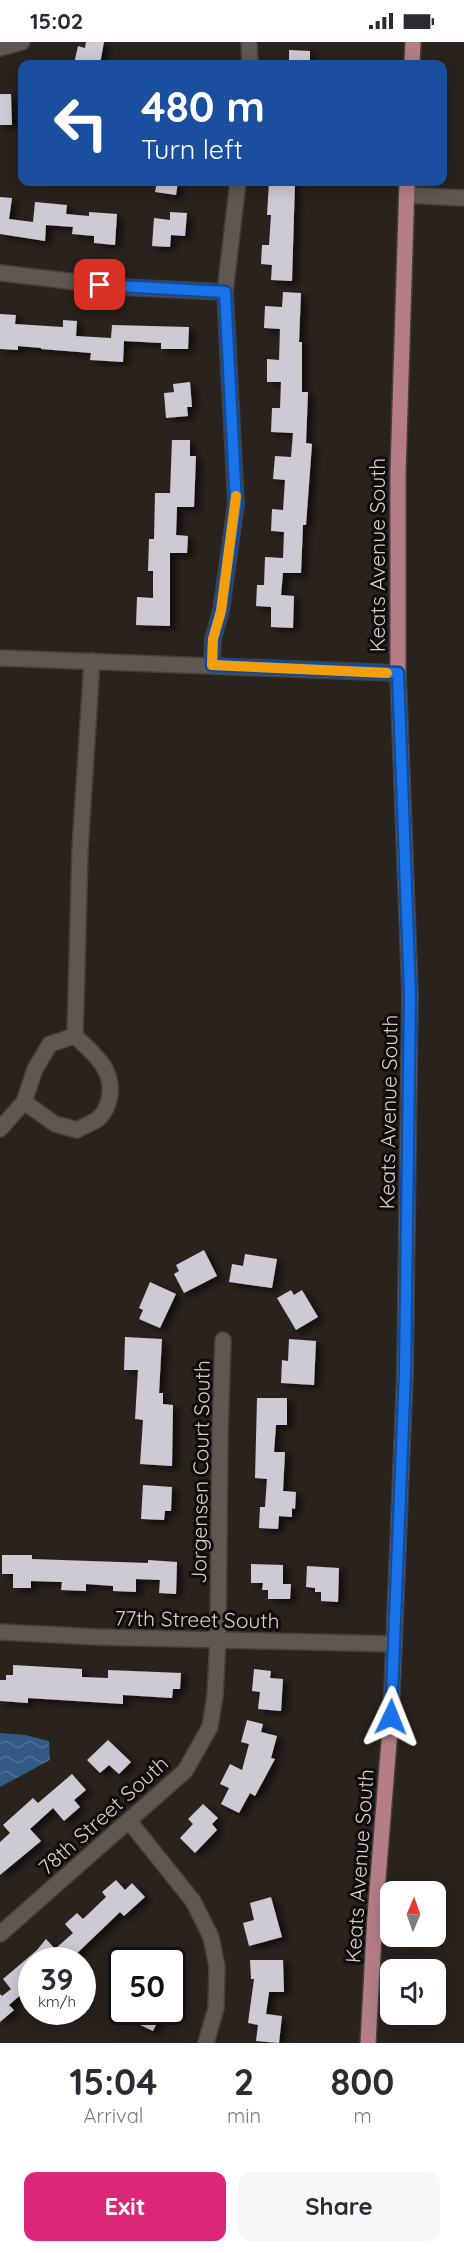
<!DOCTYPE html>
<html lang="en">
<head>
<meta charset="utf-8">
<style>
	body { margin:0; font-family:Quicksand,sans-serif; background:#f7f7f7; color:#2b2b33; height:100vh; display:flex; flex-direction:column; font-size:22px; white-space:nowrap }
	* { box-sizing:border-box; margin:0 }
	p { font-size:20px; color:#7c7c81 }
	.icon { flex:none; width:33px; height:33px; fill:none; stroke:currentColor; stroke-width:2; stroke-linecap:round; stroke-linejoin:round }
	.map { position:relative; height:2001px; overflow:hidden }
	.side { display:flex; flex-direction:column; background:#fff; flex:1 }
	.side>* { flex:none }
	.banner { position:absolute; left:18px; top:18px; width:429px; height:126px; border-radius:12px; box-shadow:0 3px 15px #0003; background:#1a4fa0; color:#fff; overflow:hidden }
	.needle { width:39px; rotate:2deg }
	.controls { position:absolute; left:380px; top:1839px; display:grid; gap:12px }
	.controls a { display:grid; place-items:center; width:66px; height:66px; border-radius:12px; background:#fff; box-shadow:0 3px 15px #0003; font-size:30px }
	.speed { position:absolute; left:18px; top:1905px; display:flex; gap:12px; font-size:30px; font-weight:700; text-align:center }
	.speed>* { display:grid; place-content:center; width:78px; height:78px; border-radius:50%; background:#fff; box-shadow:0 3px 15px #0003; line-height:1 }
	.speed small { font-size:15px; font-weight:400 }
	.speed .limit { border:3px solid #111; border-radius:9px; background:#fff; color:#111 }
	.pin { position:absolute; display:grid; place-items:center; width:51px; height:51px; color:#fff; margin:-26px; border-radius:12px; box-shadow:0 3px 9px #0006 }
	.me { position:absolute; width:66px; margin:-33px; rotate:2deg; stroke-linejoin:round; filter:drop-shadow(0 0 4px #0008) }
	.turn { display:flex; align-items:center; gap:21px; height:126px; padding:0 24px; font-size:27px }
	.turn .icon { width:78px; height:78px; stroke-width:2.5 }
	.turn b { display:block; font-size:42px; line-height:51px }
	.eta { display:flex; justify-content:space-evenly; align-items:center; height:102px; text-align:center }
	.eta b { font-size:36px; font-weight:700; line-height:42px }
	.action { display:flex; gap:12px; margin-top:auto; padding:12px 24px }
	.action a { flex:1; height:69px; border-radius:12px; background:#db2777; color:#fff; font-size:24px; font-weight:700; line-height:69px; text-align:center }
	.action a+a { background:#f7f7f7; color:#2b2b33 }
	.status { display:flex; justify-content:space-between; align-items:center; height:42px; padding:0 30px; background:#fff; direction:ltr }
	.status svg { height:16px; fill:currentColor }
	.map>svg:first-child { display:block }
	.water { fill:url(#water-waves) }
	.building { fill:#cdcad4; filter:url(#shadow) }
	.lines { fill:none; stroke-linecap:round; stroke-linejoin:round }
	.minor-casing { stroke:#453f3b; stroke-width:18 }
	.major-casing { stroke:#453f3b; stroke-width:18 }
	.minor { stroke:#5f5751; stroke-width:15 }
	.major { stroke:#b57e87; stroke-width:15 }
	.route-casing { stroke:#114b97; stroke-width:15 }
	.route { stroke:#1a73e8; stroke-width:10 }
	.slow { stroke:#f59e0b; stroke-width:10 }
	.labels { text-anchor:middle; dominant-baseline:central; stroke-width:6; stroke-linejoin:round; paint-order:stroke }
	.street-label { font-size:21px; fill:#d7d2cf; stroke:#0f0c0a }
</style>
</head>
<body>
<div class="status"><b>15:02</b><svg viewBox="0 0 49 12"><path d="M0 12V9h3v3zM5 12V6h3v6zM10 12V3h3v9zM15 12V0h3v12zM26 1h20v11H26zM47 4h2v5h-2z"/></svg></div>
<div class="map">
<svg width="464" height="2001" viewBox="0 0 464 2001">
	<defs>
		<pattern id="water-waves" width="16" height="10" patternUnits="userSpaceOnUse" patternTransform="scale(1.5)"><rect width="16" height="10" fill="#325a83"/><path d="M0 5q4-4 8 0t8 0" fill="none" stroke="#4f7194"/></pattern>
		<filter id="shadow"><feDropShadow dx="5.5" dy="3.5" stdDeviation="3" flood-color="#0009"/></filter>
	</defs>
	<rect width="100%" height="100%" fill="#29221d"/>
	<!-- water -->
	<path class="water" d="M0,1691L25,1693L49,1699L50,1718L0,1745Z"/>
	<!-- building -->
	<path class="building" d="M86,0H104L100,22H74L78,4L85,6Z
		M289,8L310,9V22H289Z
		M0,52H11L12,83H0Z
		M157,140H178L176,153L155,150Z
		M269,140H295L292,239L271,238L272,223L261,222L262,203H269L271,173H267Z
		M0,155L12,156L9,177L33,180L35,160L67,163L66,172L89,174V170L117,172L115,203L94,201V194L72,192L73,185L46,183L45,199L0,192Z
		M170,170L187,171L185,194L171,193L170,205L152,204L154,176L170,178Z
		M283,250L301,251L299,300H302V350H308L306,401L312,402L306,483H303L301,531H283L281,553L294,554L293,586L271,585V565L256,564L257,543H264L265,515L283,516L284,490L271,489L272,467L283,468L285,438L273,437L275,414L291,415L293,391L271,390L272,366H280L281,340H267V317L279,318L280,287L264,286L265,264L282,265Z
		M0,272L16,273L15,282L63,285V278L77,279L76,294L111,296L112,283L189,285L188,307H161V301L124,299L123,320L90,318L91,311L41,307V306L18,304V308L0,307Z
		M190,340L192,365H187L188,374L166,376L164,351L174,350L173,342Z
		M172,398H190V414H196L194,465H177L176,493L188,494L187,511H170V584L136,583L137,555L153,556V529H148L149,497H154L155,451H170Z
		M204,1208L217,1234L184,1251L174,1232L179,1229L176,1223Z
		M245,1212L277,1217L272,1246L229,1240L232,1222L243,1224Z
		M150,1240L176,1252L160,1286L139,1277L143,1268L139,1266Z
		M291,1248L294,1253L302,1248L318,1275L296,1288L277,1256Z
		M125,1295L162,1297L159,1351H163V1362L173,1363L172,1424L140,1422L143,1378L135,1377L138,1328H124Z
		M289,1297L316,1299L314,1343L281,1341L282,1318L288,1319Z
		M257,1356H287V1383H276L274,1410H285L283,1449L296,1450L295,1467L292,1466V1475L279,1474L278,1487L259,1486L260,1465H265L267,1437L255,1436Z
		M143,1443L172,1445L171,1469H165L164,1478L141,1477Z
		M2,1513H32V1517L148,1521V1518L177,1520L176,1552L159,1551L160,1538L136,1537V1550L113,1549V1544L86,1542V1549L61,1548L62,1540L31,1539V1546H13V1532H2Z
		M251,1522L283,1523V1542H291L290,1557H268V1548H262L263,1541H251Z
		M307,1524L339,1526L338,1560L321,1559V1550H315V1546L306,1545Z
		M13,1623L82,1627V1635L108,1636V1628L181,1631L180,1647H173L172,1656L123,1653V1662L28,1656V1661L0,1659V1638H6V1633H13Z
		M254,1627L271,1629L270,1636L283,1637L281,1669L258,1667L260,1650L252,1649Z
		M247,1678L263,1682L261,1690L277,1694L271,1716L275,1717L255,1754L250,1751L239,1771L221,1762L229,1746L220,1742L230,1722L242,1728L249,1702L241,1700Z
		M108,1698L131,1720L119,1732L109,1723L100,1731L87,1718Z
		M72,1732L86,1748L74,1758L80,1765L64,1779L53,1766L30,1787L41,1799L0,1833V1800L10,1791L3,1783L33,1756L38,1761Z
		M203,1762L218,1776L212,1782L217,1788L195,1811L180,1796L193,1782L188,1777Z
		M116,1838L125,1848L132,1841L145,1855L124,1874L120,1870L70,1918H32V1943L9,1963L14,1968L0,1980V1952L2,1954L11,1947L3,1937L37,1908L46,1897L55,1907L73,1891L65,1882L77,1871L83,1877L106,1855L102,1850Z
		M271,1855L282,1895L249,1904L243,1881L254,1878L250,1861Z
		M250,1918H283L284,1950H269L266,1972L282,1974L279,2001L256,1999L258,1983L248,1981L254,1937H251Z
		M139,1970H162L153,1989L134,1980Z"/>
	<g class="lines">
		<defs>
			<path id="minor" d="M249,0L250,22
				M0,6L22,0
				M407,153L464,156
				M0,231L120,245L225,250
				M0,616L398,631
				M212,623L213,597L221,569L236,462L225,250L238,140
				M75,994L80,808L92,619
				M0,1087L24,1060L35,1027L50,1002L75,994C92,1010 113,1026 110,1052C109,1061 106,1070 98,1077C92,1081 84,1084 77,1088L55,1082L24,1060
				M0,1590L97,1595L394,1602
				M129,1779L193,1859L211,1895L217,1925L216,1966L206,2001
				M0,1892L185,1729L210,1685L215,1653L218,1598L220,1389L223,1298"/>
			<path id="major" d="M412,22L413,0
				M368,2001L375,1874L391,1675L405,1331L410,952L398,631V430L407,140"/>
		</defs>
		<!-- minor casing -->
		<use href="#minor" class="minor-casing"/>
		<!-- major casing -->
		<use href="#major" class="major-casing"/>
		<!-- minor -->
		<use href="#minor" class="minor"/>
		<!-- major -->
		<use href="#major" class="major"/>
	</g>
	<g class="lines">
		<defs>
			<path id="route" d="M100,243L225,250L236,462L221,569L213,597L212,623L398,631L410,952L405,1331L391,1675"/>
		</defs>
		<!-- route casing -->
		<use href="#route" class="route-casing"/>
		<!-- route -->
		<use href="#route" class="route"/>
		<!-- slow -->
		<path class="slow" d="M236,454L221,569L213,597L212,623L387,631"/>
	</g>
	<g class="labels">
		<!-- street labels -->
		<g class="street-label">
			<text transform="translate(377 513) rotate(-90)">Keats Avenue South</text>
			<text transform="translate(388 1070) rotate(-89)">Keats Avenue South</text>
			<text transform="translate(200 1430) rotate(-89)">Jorgensen Court South</text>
			<text transform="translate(197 1577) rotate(1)">77th Street South</text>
			<text transform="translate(103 1773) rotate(-42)">78th Street South</text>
			<text transform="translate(359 1824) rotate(-86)">Keats Avenue South</text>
		</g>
	</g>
</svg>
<div class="controls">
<a><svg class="needle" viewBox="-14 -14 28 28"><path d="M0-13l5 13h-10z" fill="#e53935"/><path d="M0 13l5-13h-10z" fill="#7c7c81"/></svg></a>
<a><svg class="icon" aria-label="sound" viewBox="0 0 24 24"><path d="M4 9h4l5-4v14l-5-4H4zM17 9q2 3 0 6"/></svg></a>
</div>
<div class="speed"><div>39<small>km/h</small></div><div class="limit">50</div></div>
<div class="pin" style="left:100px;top:243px;background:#d93025"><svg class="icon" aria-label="arrive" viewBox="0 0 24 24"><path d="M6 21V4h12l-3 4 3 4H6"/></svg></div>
<svg class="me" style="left:391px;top:1675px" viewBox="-20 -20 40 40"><path d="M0-17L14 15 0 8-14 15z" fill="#1a73e8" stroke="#fff" stroke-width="4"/></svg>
<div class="banner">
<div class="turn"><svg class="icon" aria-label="left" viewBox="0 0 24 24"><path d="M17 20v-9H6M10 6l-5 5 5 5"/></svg><div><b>480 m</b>Turn left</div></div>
</div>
</div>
<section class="side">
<div class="eta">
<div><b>15:04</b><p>Arrival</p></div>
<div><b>2</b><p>min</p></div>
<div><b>800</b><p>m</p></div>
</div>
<div class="action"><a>Exit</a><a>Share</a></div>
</section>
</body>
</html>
